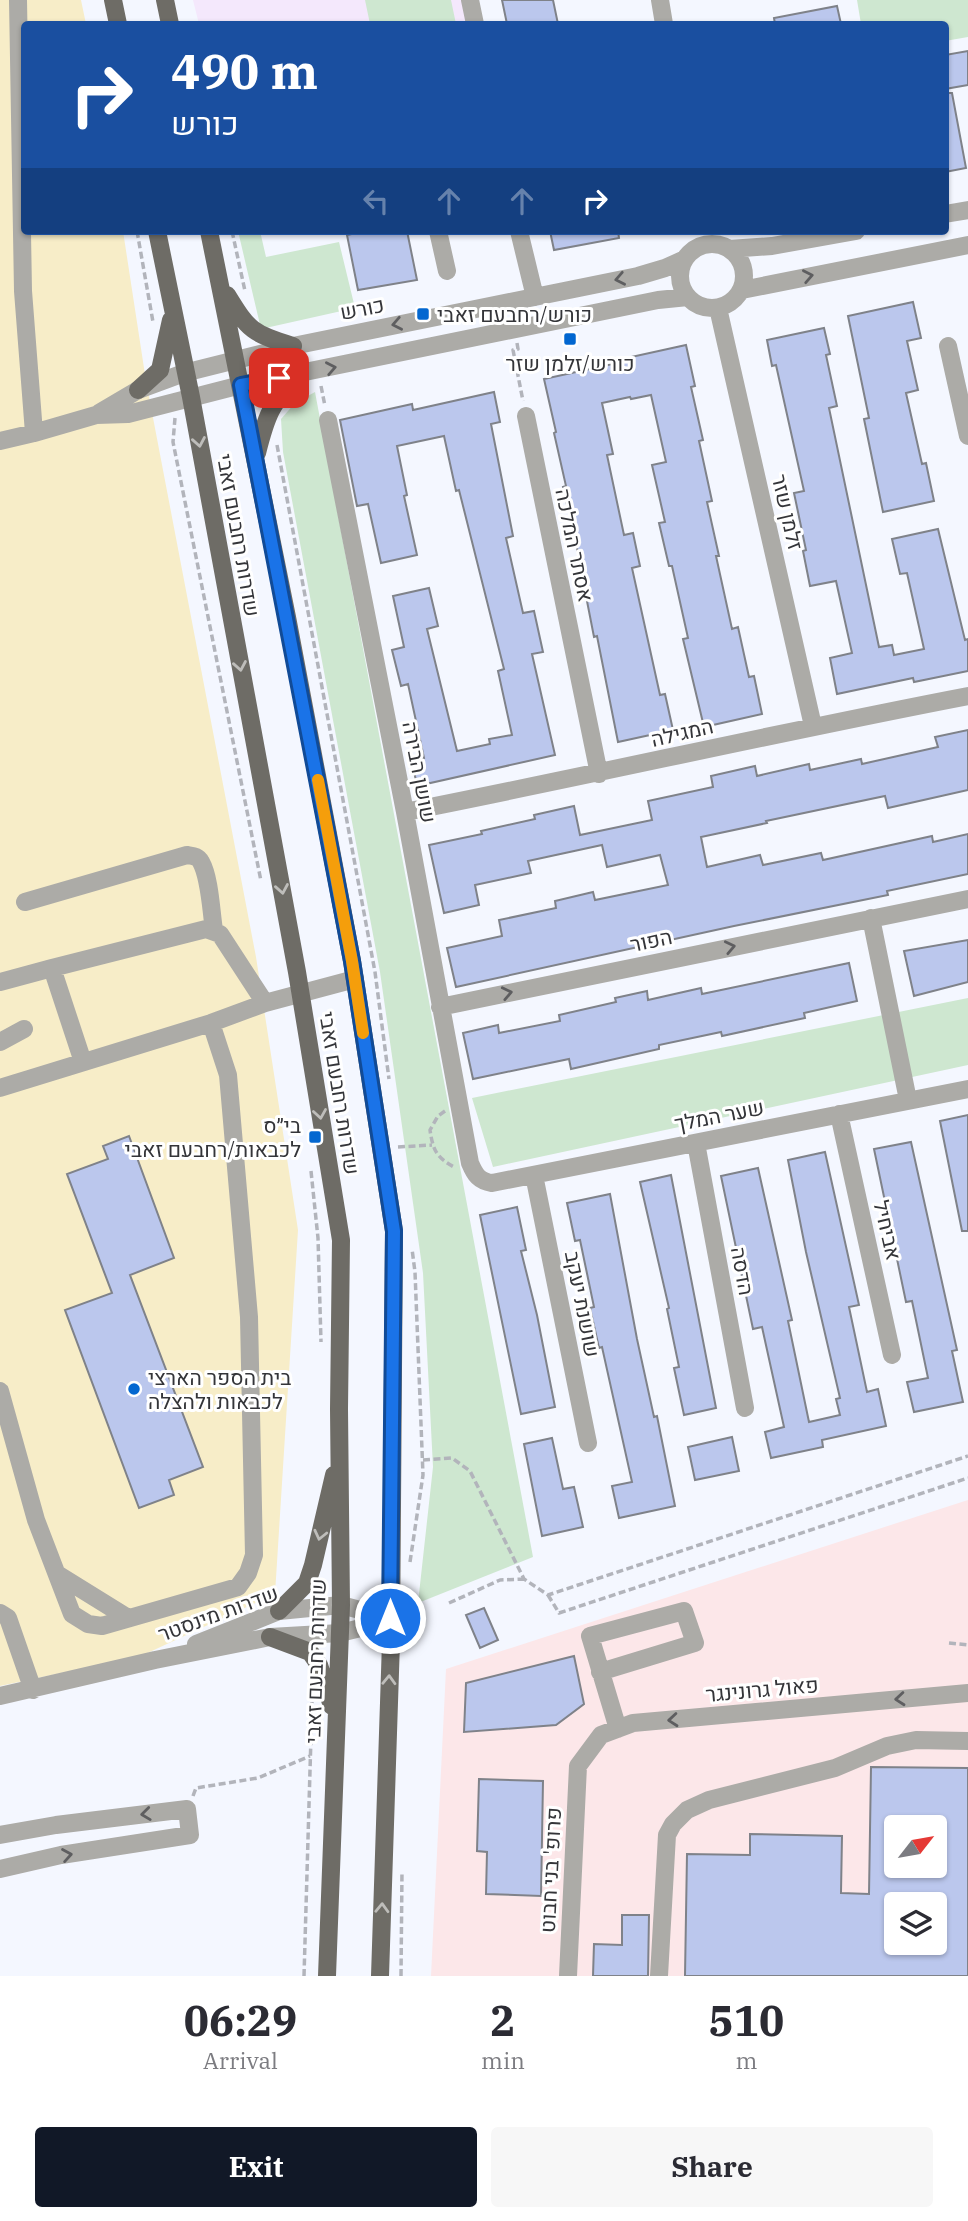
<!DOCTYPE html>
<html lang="en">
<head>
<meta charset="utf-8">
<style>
	body { margin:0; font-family:"IBM Plex Serif",Heebo,serif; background:#f7f7f7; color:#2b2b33; height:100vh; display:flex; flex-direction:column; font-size:26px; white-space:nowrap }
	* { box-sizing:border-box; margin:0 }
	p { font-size:23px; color:#7c7c81 }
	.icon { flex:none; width:38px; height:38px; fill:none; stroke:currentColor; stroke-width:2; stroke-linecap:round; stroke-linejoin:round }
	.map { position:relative; height:1976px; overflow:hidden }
	.details { display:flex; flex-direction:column; background:#fff; flex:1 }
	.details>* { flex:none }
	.hud { position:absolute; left:21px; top:21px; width:928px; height:214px; border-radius:7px; box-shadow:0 2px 5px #0004; background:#1a4fa0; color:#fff; overflow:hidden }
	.needle { width:46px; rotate:59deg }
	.buttons { position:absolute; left:884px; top:1815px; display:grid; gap:14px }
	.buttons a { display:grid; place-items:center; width:63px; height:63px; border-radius:7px; background:#fff; box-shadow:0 2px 5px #0004; font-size:35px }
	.pin { position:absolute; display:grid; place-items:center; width:60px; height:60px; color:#fff; margin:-30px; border-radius:14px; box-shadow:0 4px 10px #0006 }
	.me { position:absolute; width:77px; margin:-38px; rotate:0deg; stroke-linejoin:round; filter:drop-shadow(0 0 5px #0008) }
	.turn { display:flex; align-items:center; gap:24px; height:147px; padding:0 35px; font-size:32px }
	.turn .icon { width:91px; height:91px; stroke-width:2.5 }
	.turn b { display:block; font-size:49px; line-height:60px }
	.lanes { display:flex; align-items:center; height:66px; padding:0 35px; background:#0003; justify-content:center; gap:35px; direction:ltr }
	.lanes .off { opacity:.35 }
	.eta { display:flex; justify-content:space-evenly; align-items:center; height:119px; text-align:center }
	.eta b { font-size:42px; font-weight:700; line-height:49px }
	.primary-button { display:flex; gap:14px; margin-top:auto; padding:14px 35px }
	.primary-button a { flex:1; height:80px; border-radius:7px; background:#111827; color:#fff; font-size:28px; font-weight:700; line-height:80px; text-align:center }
	.primary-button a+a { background:#f7f7f7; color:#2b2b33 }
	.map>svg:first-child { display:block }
	.industrial { fill:#fce7e9; fill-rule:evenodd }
	.education { fill:#f4e8fc }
	.green { fill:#cee7d0 }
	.sand { fill:#f7edc8 }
	.building { fill:#bbc7ed; stroke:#7f8289; stroke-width:2; fill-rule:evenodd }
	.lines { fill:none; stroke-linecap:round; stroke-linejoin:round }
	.path { stroke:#b2b4bb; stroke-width:3.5; stroke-dasharray:7 3.5; stroke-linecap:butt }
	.minor { stroke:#acaba7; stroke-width:18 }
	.major { stroke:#6e6c66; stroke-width:18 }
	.oneway { stroke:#5e5e60 }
	.oneway2 { stroke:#bebdba }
	.route-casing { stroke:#114b97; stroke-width:18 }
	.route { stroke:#1a73e8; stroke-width:12 }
	.slow { stroke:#f59e0b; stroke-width:12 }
	.poi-dot { fill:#0367d0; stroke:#fff; stroke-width:2.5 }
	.labels { text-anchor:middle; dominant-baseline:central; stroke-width:6; stroke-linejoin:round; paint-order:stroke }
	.street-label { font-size:21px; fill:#343539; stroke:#fff }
	.poi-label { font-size:21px; fill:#343539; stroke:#fff; text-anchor:start }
</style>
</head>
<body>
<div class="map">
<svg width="968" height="1976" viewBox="0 0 968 1976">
	<rect width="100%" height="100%" fill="#f4f7ff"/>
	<!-- industrial -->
	<path class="industrial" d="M968,1500V1976H431L446,1669ZM896,1827H934V1866H896ZM896,1904H934V1942H896Z"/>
	<!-- education -->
	<path class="education" d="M193,0H462L467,24H199Z"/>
	<!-- green -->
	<path class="green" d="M365,0H451L456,24H370Z
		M857,0H968V37L945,41V24H861Z
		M238,231H260L266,257L339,242L355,308L261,329Z
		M315,392L533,1557L418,1603L433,1467L423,1273L380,972L283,452L281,419L295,403Z
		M968,998V1065L493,1167L472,1098Z"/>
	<!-- sand -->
	<path class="sand" d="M0,0H81L86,24H24V231H123L146,381L256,957L298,1230L275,1594L141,1656L0,1686Z"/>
	<!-- building -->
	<path class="building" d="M502,0H553L558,24H507Z
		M837,6L841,24H775L774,18Z
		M968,51V85L945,89V55Z
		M945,93H952L966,168L945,172Z
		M366,231H407L417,280L358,290L347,235Z
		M550,231H618L619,238L554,250Z
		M913,302L921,338L907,341L918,390L906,393L922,464L926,463L934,501L883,512L864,419L869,418L848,316Z
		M824,328L830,354L826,355L837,406L829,408L879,647L892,645L894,655L924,649L907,573L900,574L892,539L938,529L965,640L968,639V671L914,682L913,678L837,694L830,658L852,653L836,581L810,586L803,551L806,550L794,493L804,491L776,365L772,366L767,340Z
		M686,345L695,386L691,387L703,440L699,441L712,501L707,502L719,556H716L732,629L738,627L749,677L754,676L762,714L704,727L683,639L688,638L672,566H669L659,523L665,522L652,465L666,462L651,395L631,399L630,397L602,403L613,454L607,455L624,535L633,533L640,566L632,568L660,695L665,694L673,730L618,742L597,636L594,637L586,596H588L563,487L566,486L554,433L556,432L544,379L622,362V359Z
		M494,392L500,422L491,424L513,536L506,538L523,613L534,611L543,652L532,654L555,755L417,786L412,761L424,758L408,684L401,686L392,650L404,647L393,596L429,588L438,626L427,629L457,751L490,744L489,739L512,735L498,671L504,669L459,490L456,491L444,436L397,446L407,495L404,496L417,555L381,563L368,504L357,506L340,420L412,404L413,410Z
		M968,730V790L888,808L885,796L766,821L767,823L701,837L707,867L760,855L763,865L821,853L823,860L932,836L933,842L968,834V874L887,891L888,895L734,926L456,987L447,948L502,936L499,920L556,908L555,901L593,892L595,900L668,885L660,855L607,867L602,845L528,861L531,873L475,885L479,905L444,913L429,845L482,834L481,831L535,819L534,815L574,806L580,835L652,820L648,801L713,787L711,776L755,766L757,776L809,764L810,770L861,759L862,764L938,747L935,737Z
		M968,940V982L914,996L904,951Z
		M849,963L857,1001L804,1013L805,1018L722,1036L721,1032L659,1045V1049L571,1069L569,1059L473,1079L463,1033L498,1025L499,1033L560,1021L559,1015L616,1002L615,998L647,991L648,1000L701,988L702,994Z
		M968,1115V1231H962L940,1121Z
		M129,1136L174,1258L130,1275L203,1467L169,1480L174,1495L139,1508L65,1310L112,1293L67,1174L108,1159L103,1146Z
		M911,1142L957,1350L952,1351L963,1402L914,1412L907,1382L928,1378L912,1301L906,1302L874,1149Z
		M825,1152L859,1305L849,1307L867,1392L878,1389L886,1426L822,1440L823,1447L771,1458L765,1432L784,1427L762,1327L753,1329L721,1176L758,1168L792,1320L788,1321L809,1422L840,1415L836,1399L840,1398L806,1252L788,1160Z
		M671,1175L716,1408L684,1415L674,1368L679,1367L667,1309L669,1308L640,1182Z
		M610,1194L637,1339L654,1417L657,1416L675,1506L619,1518L612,1486L632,1482L602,1347L599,1348L590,1308L594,1307L580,1240L575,1241L567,1203Z
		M517,1207L526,1250L521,1251L537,1315L555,1407L521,1414L480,1215Z
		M732,1437L739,1471L695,1480L688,1447Z
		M552,1438L563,1489L574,1487L583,1527L542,1536L524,1444Z
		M484,1608L498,1640L480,1648L466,1615Z
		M574,1656L584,1704L556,1725L464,1732L466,1683Z
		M871,1767L968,1768V1976H685L687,1854L750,1855V1834L842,1836L841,1893L869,1894ZM896,1827H934V1866H896ZM896,1904H934V1942H896Z
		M479,1779L543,1781L541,1896L486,1894L487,1852L477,1851Z
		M622,1915H649L648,1976H593L594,1944L622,1945Z"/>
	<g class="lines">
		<!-- path -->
		<path class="path" d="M137,231L153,322
			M232,231L245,291
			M517,343L518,349L513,350L523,401
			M321,386L325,406
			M175,418L173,442L261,881
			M277,445L375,972L389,1079
			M445,1111L438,1116L430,1130C433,1150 436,1157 454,1167
			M398,1147L432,1145
			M311,1171L318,1238L321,1342
			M423,1460L452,1458L470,1471L524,1579L548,1595L968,1456
			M410,1562L423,1475L415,1272L412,1249
			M548,1595L559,1613L968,1478
			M449,1603L500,1580L524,1579
			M949,1643L968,1645
			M193,1796L196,1788L258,1778L310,1756
			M304,1976L312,1702
			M401,1976L402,1871"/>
		<!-- minor -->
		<path class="minor" d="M18,0L23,291L34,433L96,415L128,414L241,385L658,300L688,297
			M470,0L475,24
			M660,0L664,24
			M945,214L968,210
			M438,231L447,271
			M519,231L535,297
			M680 276a32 32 0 1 1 64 0a32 32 0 1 1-64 0Z
			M729,249L772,246L856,231
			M742,290L968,245
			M718,308L813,726
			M948,346L968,436
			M99,413L138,390L184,373L236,360L293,346L638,276L665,268L685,259
			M526,416L599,774
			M328,420L405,812L470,1163C475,1175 479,1181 492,1183L968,1089
			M0,441L34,433
			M405,812C593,775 780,732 968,696
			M25,902L187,855C193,856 198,856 201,862C210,878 211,911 214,930
			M871,918L908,1100
			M52,968L206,929L220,934L265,1003
			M0,982L52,968L83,1062
			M440,1007L968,899
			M0,1042L24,1029
			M0,1088L211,1023L265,1003L355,979
			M839,1114L892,1355
			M696,1143L745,1408
			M534,1175L588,1443
			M0,1391L36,1520L72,1614L88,1624L102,1626L238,1587L248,1573L254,1555L249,1317L228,1075L211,1023
			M57,1574L128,1618
			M0,1613L8,1618L33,1690
			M196,1644L279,1611L341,1605L390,1618
			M600,1672L695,1643L684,1611L590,1636L618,1729
			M0,1696L155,1660L270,1637L340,1633L373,1625L390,1618
			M0,1835L56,1825L187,1809L190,1835L61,1855L0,1869
			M568,1976L578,1766L601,1735L633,1723L968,1693
			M659,1976L667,1835L673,1824L687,1810L709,1800L835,1768L887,1746L916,1740L968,1741"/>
		<!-- major -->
		<path class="major" d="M113,0L118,24
			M165,0L170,24
			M157,231L191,397L297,972L341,1240L339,1409L341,1605L327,1976
			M209,231L287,617L352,961L394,1231L391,1642L380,1976
			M227,295C249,331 252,333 293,346
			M138,390L160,370L171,320
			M257,453C267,413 271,405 298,374
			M279,1611L307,1583L313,1565L334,1475
			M270,1637L310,1652L319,1665L332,1706"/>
	</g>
	<!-- one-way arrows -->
	<defs><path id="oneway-chevron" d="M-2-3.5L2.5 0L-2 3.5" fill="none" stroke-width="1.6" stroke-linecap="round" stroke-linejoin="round" transform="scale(1.75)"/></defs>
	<g class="oneway">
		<use href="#oneway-chevron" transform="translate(808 276) rotate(-11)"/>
		<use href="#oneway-chevron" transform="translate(620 279) rotate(169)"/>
		<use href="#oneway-chevron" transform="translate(397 324) rotate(169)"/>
		<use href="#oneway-chevron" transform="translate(331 368) rotate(-11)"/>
		<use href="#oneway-chevron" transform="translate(730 947) rotate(-12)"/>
		<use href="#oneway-chevron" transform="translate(507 993) rotate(-12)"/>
		<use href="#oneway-chevron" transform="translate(900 1699) rotate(175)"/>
		<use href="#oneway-chevron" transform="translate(673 1720) rotate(175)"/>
		<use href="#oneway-chevron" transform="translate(146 1814) rotate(173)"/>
		<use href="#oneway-chevron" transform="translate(67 1855) rotate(-10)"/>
	</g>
	<g class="oneway2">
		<use href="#oneway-chevron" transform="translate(199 442) rotate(80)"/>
		<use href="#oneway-chevron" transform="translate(240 666) rotate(80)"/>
		<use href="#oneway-chevron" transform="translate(282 889) rotate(80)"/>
		<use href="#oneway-chevron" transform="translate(320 1114) rotate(81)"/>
		<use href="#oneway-chevron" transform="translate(320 1535) rotate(103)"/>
		<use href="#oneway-chevron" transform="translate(389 1680) rotate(-88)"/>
		<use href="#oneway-chevron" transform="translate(382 1908) rotate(-88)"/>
	</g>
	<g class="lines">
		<defs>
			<path id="route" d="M279,378L241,385L352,961L394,1231L390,1618"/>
		</defs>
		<!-- route casing -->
		<use href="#route" class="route-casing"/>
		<!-- route -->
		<use href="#route" class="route"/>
		<!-- slow -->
		<path class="slow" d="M318,780L352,961L363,1033"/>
	</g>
	<!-- markers -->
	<g class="poi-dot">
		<rect x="416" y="307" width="14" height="14" rx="3.5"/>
		<rect x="563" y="332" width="14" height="14" rx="3.5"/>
		<rect x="308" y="1130" width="14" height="14" rx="3.5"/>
		<circle cx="134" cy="1389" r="7"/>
	</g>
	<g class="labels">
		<!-- street labels -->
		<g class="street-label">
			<text transform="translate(362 308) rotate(-11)">כורש</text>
			<text transform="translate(788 512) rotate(77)">זלמן שזר</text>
			<text transform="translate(239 535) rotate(80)">שדרות רחבעם זאבי</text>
			<text transform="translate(575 545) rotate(78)">אסתר המלכה</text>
			<text transform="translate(682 732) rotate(-13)">המגילה</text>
			<text transform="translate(420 772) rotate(79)">שושן הבירה</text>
			<text transform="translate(651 940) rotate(-12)">הפור</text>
			<text transform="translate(340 1093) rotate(81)">שדרות רחבעם זאבי</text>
			<text transform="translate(719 1115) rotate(-11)">שער המלך</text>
			<text transform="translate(888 1230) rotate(77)">אביחיל</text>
			<text transform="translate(743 1271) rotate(80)">הדסה</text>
			<text transform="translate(583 1304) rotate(79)">שושנת יעקב</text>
			<text transform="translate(218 1613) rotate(-20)">שדרות מינסטר</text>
			<text transform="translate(315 1661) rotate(-88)">שדרות רחבעם זאבי</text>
			<text transform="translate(762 1689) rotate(-5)">פאול גרונינגר</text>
			<text transform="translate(550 1870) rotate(-87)">פרופ' בני חבוט</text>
		</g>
		<!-- poi labels -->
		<g class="poi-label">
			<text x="437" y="314">כורש/רחבעם זאבי</text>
			<text x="570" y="363" text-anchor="middle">כורש/זלמן שזר</text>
			<text x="301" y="1125" text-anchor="end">בי״ס<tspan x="301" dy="24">לכבאות/רחבעם זאבי</tspan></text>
			<text x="148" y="1377">בית הספר הארצי<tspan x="148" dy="24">לכבאות ולהצלה</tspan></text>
		</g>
	</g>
</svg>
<div class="buttons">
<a><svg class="needle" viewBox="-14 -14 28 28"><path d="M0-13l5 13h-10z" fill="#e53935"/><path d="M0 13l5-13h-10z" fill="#7c7c81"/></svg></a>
<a><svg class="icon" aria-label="layers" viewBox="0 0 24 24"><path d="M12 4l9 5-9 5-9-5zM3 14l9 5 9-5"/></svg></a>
</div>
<div class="pin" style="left:279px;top:378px;background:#d93025"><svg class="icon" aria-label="arrive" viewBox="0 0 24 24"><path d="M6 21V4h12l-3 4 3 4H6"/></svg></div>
<svg class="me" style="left:390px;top:1618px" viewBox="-20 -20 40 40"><circle r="17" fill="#1a73e8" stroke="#fff" stroke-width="3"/><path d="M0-11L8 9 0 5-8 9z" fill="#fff"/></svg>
<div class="hud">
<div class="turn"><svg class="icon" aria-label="right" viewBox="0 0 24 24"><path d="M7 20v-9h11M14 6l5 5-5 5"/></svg><div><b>490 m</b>כורש</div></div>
<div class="lanes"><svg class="icon off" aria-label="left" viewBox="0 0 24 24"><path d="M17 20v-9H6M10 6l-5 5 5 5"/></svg><svg class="icon off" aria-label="ahead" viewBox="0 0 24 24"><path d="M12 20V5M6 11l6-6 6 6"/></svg><svg class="icon off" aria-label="ahead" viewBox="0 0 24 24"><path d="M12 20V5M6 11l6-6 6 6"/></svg><svg class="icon" aria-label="right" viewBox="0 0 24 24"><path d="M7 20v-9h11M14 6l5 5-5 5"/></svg></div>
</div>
</div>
<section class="details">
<div class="eta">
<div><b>06:29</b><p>Arrival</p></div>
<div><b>2</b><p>min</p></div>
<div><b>510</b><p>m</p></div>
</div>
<div class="primary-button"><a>Exit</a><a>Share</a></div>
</section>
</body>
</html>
